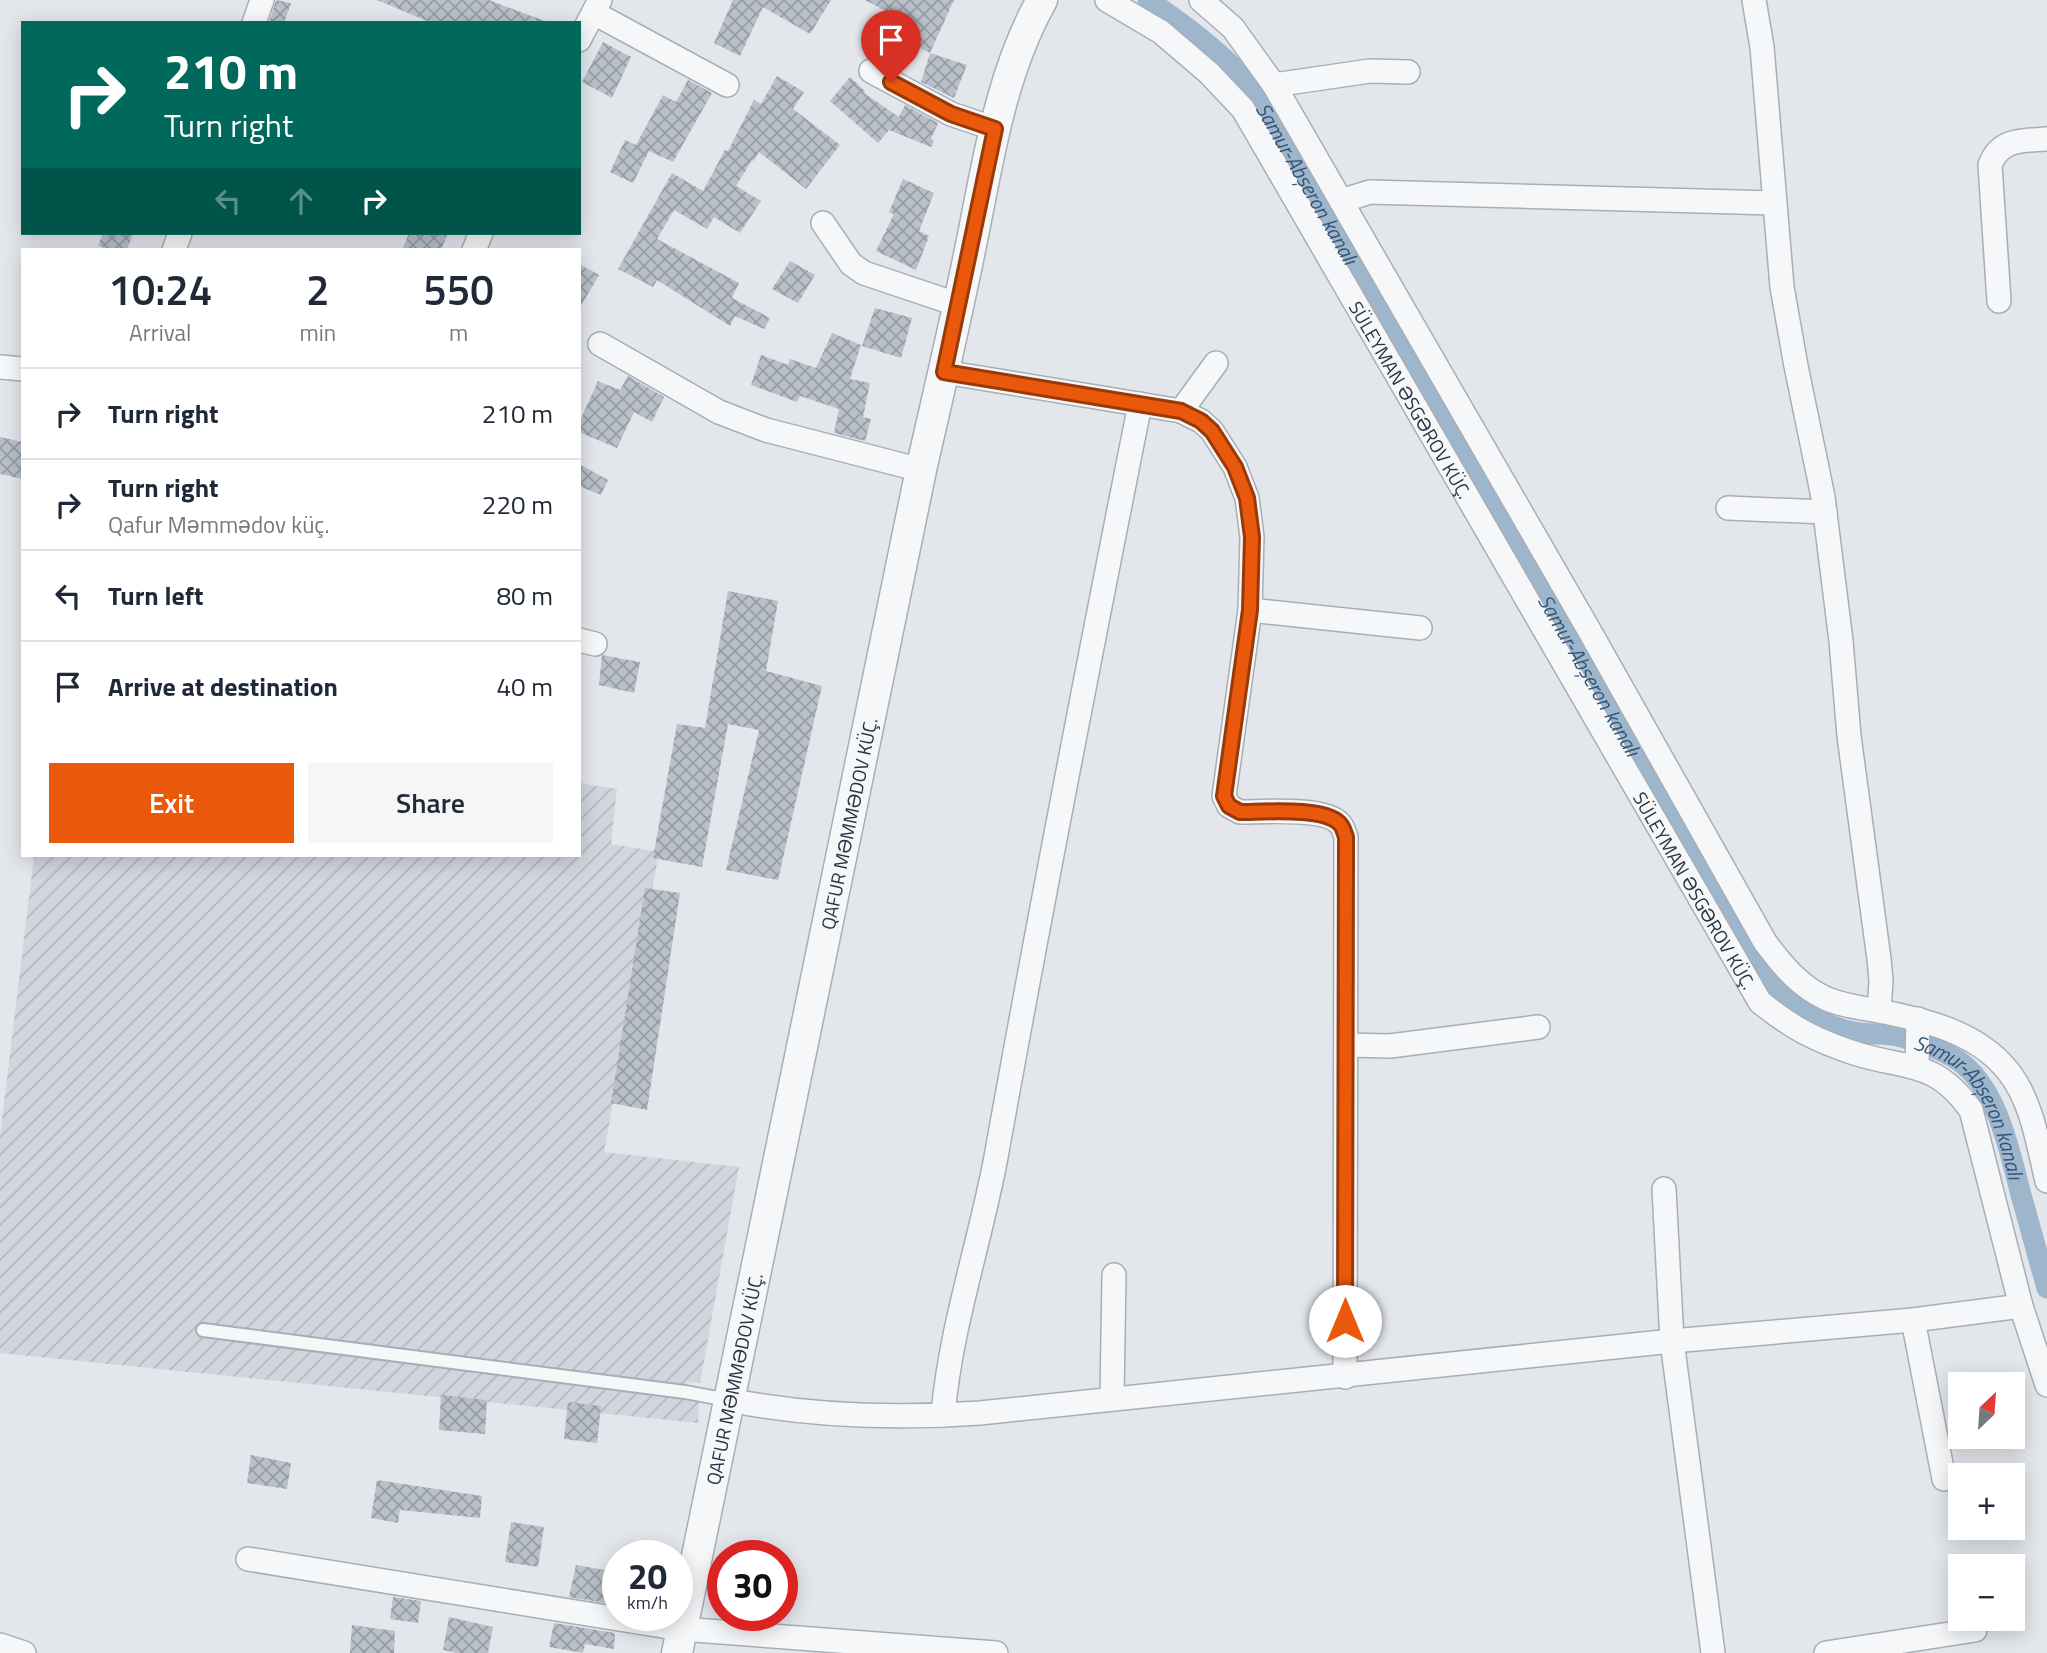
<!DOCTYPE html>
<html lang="en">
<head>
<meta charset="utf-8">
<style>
	body { margin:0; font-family:"Titillium Web",sans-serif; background:#f6f6f7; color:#1f2937; height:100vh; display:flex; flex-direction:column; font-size:26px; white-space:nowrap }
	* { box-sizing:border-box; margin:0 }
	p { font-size:23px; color:#747a83 }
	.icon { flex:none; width:38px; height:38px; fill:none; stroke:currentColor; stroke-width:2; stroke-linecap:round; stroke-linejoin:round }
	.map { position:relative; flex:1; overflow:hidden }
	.details { position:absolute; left:21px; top:248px; width:560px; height:609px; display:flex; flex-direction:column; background:#fff; border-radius:0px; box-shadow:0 4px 18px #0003 }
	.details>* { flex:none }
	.top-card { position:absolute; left:21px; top:21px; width:560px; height:214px; border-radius:0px; box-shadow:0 4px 18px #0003; background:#00695c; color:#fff; overflow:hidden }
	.needle { width:46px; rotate:25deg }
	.controls { position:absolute; left:1948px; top:1372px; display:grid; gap:14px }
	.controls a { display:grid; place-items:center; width:77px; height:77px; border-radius:0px; background:#fff; box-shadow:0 4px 18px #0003; font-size:35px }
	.speed { position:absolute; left:602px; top:1540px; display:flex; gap:14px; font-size:35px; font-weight:700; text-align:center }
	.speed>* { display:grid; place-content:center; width:91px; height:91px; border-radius:50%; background:#fff; box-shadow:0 4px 18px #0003; line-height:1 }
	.speed small { font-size:18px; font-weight:400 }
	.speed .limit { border:10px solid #d22; background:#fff; color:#111 }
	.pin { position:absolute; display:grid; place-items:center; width:60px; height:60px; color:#fff; margin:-72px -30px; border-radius:50% 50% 50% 0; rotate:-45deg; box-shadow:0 0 7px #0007 }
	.pin .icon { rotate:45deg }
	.me { position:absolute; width:77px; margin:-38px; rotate:0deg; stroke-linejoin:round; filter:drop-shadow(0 0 5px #0008) }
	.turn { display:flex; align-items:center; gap:24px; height:147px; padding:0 28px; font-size:32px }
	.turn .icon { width:91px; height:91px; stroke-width:2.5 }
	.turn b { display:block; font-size:49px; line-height:60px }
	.lanes { display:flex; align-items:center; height:66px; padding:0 28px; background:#0003; justify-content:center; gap:35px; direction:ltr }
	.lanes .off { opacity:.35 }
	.eta { display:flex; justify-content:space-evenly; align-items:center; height:119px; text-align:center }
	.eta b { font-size:42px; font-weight:600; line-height:49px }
	.cta { display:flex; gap:14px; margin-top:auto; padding:14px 28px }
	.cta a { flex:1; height:80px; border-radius:0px; background:#ea580c; color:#fff; font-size:28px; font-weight:600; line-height:80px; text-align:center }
	.cta a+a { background:#f6f6f7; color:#1f2937 }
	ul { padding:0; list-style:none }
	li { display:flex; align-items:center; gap:21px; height:91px; padding:0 28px; border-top:2px solid #e0e1e3 }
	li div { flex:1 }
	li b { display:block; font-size:26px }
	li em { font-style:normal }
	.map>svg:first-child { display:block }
	.industrial { fill:url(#industrial-furrows) }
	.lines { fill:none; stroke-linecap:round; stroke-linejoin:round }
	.canal { stroke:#9db6cc; stroke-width:21 }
	.building { fill:url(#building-cross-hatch) }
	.service-casing { stroke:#a8aeb6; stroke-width:16 }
	.minor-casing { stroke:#a8aeb6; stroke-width:26 }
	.tertiary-casing { stroke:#a8aeb6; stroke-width:33 }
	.service { stroke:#f6f7f9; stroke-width:12 }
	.minor { stroke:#f6f7f9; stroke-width:23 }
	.tertiary { stroke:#f6f7f9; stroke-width:30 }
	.route-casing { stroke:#983908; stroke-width:18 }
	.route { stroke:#ea580c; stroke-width:12 }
	.labels { text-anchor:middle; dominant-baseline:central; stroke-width:6; stroke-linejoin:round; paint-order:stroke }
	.street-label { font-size:19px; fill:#2a3544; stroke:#f3f6f9 }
	.water-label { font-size:21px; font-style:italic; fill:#33557a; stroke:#f3f6f9 }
</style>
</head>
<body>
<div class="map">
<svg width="2047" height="1653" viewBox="0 0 2047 1653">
	<defs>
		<pattern id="industrial-furrows" width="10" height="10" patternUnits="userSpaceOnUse" patternTransform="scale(1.75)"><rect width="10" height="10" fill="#d1d6de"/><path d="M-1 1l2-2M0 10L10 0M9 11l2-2" fill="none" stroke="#b4b8c0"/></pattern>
		<pattern id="building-cross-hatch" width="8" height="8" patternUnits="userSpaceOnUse" patternTransform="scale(1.75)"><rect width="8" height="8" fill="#bac0c9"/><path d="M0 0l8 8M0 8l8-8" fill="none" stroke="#979da5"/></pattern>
	</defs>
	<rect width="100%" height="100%" fill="#e3e7ec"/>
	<!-- industrial -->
	<path class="industrial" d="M579,783L617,789L611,844L659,852L604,1152L739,1167L700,1383L687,1382L684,1399L699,1401L698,1423L0,1353V1136L34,856H579Z"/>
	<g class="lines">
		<!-- canal -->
		<path class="canal" id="s1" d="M1148,0C1186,26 1221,52 1252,87L1763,977C1791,1002 1819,1027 1858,1033C1872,1035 1887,1033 1901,1037C1922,1043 1941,1049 1959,1061C1998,1089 2010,1153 2021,1195C2030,1226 2038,1257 2047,1288"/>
	</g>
	<!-- building -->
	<path class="building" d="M276,0L291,3L284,23H269Z
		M377,0H489L545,21L432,23Z
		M733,0H831L810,34L763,7L740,56L714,43Z
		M865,0H954L930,53L897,37L905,21Z
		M603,42L631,57L612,98L582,82Z
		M930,53L967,65L954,98L921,82Z
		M777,76L804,92L793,109L840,145L806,189L759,152L754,161L752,160L736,186L761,201L740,233L714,217L707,229L674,210L657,239L739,283L732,298L770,318L764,329L735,316L730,326L657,280L653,287L618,269L672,173L703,191L725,150L728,151L754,100L761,104Z
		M850,77L865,91L864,93L899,117L905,105L938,123L931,139L934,141L931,147L889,130L878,143L830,101Z
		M688,80L712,93L673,162L649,151L633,183L610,172L625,140L636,145L663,95L676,102Z
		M903,179L934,193L919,231L929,236L916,270L876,251L894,214L889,212Z
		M103,233H133L127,250H112L98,246Z
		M409,233H448L441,250H402Z
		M790,261L815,275L798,303L772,289Z
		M579,264L599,275L579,309Z
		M875,308L912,318L901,358L862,346Z
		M832,333L861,345L850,379L870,383L863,417L871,419L865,441L834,433L839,409L800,396L797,402L751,385L761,355L788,365L790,359L816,368Z
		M628,376L664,397L652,422L634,412L617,448L579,432V423L598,381L620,390Z
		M0,437L23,442V479L0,474Z
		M579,464L608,480L601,495L579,486Z
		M728,591L778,601L766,671L822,686L778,880L726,870L759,730L728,724L702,867L653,858L677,724L705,728Z
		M602,655L640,662L634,693L599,685Z
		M645,888L680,893L647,1110L611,1103Z
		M441,1395L487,1400L485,1434L439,1430Z
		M568,1402L601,1406L597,1443L564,1439Z
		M251,1455L291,1463L287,1489L247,1483Z
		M377,1480L482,1496L480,1518L400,1510L398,1523L371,1518Z
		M511,1522L544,1527L538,1567L505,1562Z
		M576,1565L610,1571L606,1603L569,1597Z
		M393,1597L421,1601L418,1623L390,1619Z
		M449,1617L493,1627L488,1653H457L443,1650Z
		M554,1623L615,1633L614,1649L585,1644L583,1653L549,1647Z
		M352,1625L395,1631L394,1653H350Z"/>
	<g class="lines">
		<defs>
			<path id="service" d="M203,1330L685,1392L728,1400"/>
			<g id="minor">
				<path id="s2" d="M1107,0L1161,32L1209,73L1243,109L1760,1002C1792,1028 1815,1040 1854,1053C1907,1070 1935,1059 1971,1110L2021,1306L2047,1385"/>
				<path d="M1201,0L1233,28L1274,85L1589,630L1765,942C1782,965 1800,987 1827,999C1844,1006 1861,1008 1879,1011C1925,1020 1977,1032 2008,1071C2032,1101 2038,1144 2047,1181"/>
				<path d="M1754,0L1762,47L1782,287L1796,366L1823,497L1841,641L1849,736L1879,959L1881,981L1879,1011"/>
				<path d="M594,13L727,85"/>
				<path d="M254,23L262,0"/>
				<path d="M579,40L600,0"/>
				<path d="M871,71L951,114L995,129"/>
				<path d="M1274,85L1370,71L1408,72"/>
				<path d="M1341,201L1370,192L1774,203"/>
				<path d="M823,223L851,264L864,273L959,305"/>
				<path d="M174,250L180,233"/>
				<path d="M474,250L481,233"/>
				<path d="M1999,301L1990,165C2000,138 2023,141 2047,139"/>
				<path d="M600,344L719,412L766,430L921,470"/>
				<path d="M0,367L23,369"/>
				<path d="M944,372L1181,411L1201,421L1212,431L1235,467L1247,498L1252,537L1250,610L1224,796L1229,806L1240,812C1262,812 1324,807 1339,823C1343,826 1344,832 1346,837L1345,1377"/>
				<path d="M1181,411L1216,363"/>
				<path d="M1728,508L1825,512"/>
				<path d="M1250,610L1420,628"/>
				<path d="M579,640L595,644"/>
				<path d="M1347,1045L1390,1046L1538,1027"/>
				<path d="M1917,1066L1918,1019"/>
				<path d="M1664,1189L1672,1341L1713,1653"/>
				<path d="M1913,1320L1944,1479"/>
				<path d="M1112,1397L1114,1275"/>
				<path d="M728,1400C811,1416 896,1419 980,1413L1672,1341L1913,1320L2021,1306"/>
				<path d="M943,1415C950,1329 980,1243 996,1157C1041,906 1090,655 1140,404"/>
				<path d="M248,1559L681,1629L996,1653"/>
				<path d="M0,1645L24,1653"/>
				<path d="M1826,1653L1975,1630"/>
			</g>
			<g id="tertiary">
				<path id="s3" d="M677,1653L921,470C938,395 956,320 971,245C988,162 1000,75 1042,0"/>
			</g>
		</defs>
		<!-- service casing -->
		<use href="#service" class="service-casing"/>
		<!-- minor casing -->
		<use href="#minor" class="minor-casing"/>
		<!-- tertiary casing -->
		<use href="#tertiary" class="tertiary-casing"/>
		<!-- service -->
		<use href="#service" class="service"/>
		<!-- minor -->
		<use href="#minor" class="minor"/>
		<!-- tertiary -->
		<use href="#tertiary" class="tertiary"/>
	</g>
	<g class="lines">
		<defs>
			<path id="route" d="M891,82L951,114L995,129L944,372L1181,411L1201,421L1212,431L1235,467L1247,498L1252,537L1250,610L1224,796L1229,806L1240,812C1263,812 1323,807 1339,823C1343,826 1344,832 1346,837L1345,1321"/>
		</defs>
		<!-- route casing -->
		<use href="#route" class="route-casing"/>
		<!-- route -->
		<use href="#route" class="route"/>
	</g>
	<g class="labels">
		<!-- street labels -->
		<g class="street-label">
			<text stroke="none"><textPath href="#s2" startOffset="511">SÜLEYMAN ƏSGƏROV KÜÇ.</textPath></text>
			<text stroke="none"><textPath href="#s3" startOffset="847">QAFUR MƏMMƏDOV KÜÇ.</textPath></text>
			<text stroke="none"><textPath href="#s2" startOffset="1078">SÜLEYMAN ƏSGƏROV KÜÇ.</textPath></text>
			<text stroke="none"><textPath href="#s3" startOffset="280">QAFUR MƏMMƏDOV KÜÇ.</textPath></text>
		</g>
		<!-- water labels -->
		<g class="water-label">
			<text stroke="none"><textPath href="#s1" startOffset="247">Samur-Abşeron kanalı</textPath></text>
			<text stroke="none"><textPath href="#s1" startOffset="814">Samur-Abşeron kanalı</textPath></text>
			<text stroke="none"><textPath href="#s1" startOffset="1423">Samur-Abşeron kanalı</textPath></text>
		</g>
	</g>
</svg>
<div class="controls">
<a><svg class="needle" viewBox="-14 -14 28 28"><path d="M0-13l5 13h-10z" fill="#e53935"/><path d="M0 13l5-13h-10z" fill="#747a83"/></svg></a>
<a>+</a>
<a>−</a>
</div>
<div class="speed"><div>20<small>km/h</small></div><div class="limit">30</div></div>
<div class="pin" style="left:891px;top:82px;background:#d93025"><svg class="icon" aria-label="arrive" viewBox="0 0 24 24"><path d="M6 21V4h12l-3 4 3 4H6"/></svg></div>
<svg class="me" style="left:1345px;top:1321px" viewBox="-20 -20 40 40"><circle r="19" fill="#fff"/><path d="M0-13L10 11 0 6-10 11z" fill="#ea580c"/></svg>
<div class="top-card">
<div class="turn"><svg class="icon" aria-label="right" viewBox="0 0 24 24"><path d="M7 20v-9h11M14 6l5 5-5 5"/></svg><div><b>210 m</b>Turn right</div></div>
<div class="lanes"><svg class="icon off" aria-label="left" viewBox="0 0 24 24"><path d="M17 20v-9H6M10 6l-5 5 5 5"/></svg><svg class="icon off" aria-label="ahead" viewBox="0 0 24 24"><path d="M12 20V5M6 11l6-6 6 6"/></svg><svg class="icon" aria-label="right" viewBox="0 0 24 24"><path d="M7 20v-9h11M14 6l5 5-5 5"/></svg></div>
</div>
<section class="details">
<div class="eta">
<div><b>10:24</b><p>Arrival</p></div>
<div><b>2</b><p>min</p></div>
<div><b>550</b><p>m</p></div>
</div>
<ul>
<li><svg class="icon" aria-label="right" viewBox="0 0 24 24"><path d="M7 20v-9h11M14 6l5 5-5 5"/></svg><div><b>Turn right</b></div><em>210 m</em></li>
<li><svg class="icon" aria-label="right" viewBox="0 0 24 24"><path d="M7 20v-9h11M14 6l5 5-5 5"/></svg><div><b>Turn right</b><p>Qafur Məmmədov küç.</p></div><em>220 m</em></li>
<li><svg class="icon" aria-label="left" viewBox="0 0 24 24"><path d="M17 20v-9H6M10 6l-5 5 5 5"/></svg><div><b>Turn left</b></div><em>80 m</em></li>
<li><svg class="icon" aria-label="arrive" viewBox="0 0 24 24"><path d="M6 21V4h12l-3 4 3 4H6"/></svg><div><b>Arrive at destination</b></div><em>40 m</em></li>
</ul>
<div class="cta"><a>Exit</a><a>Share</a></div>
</section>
</div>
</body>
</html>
